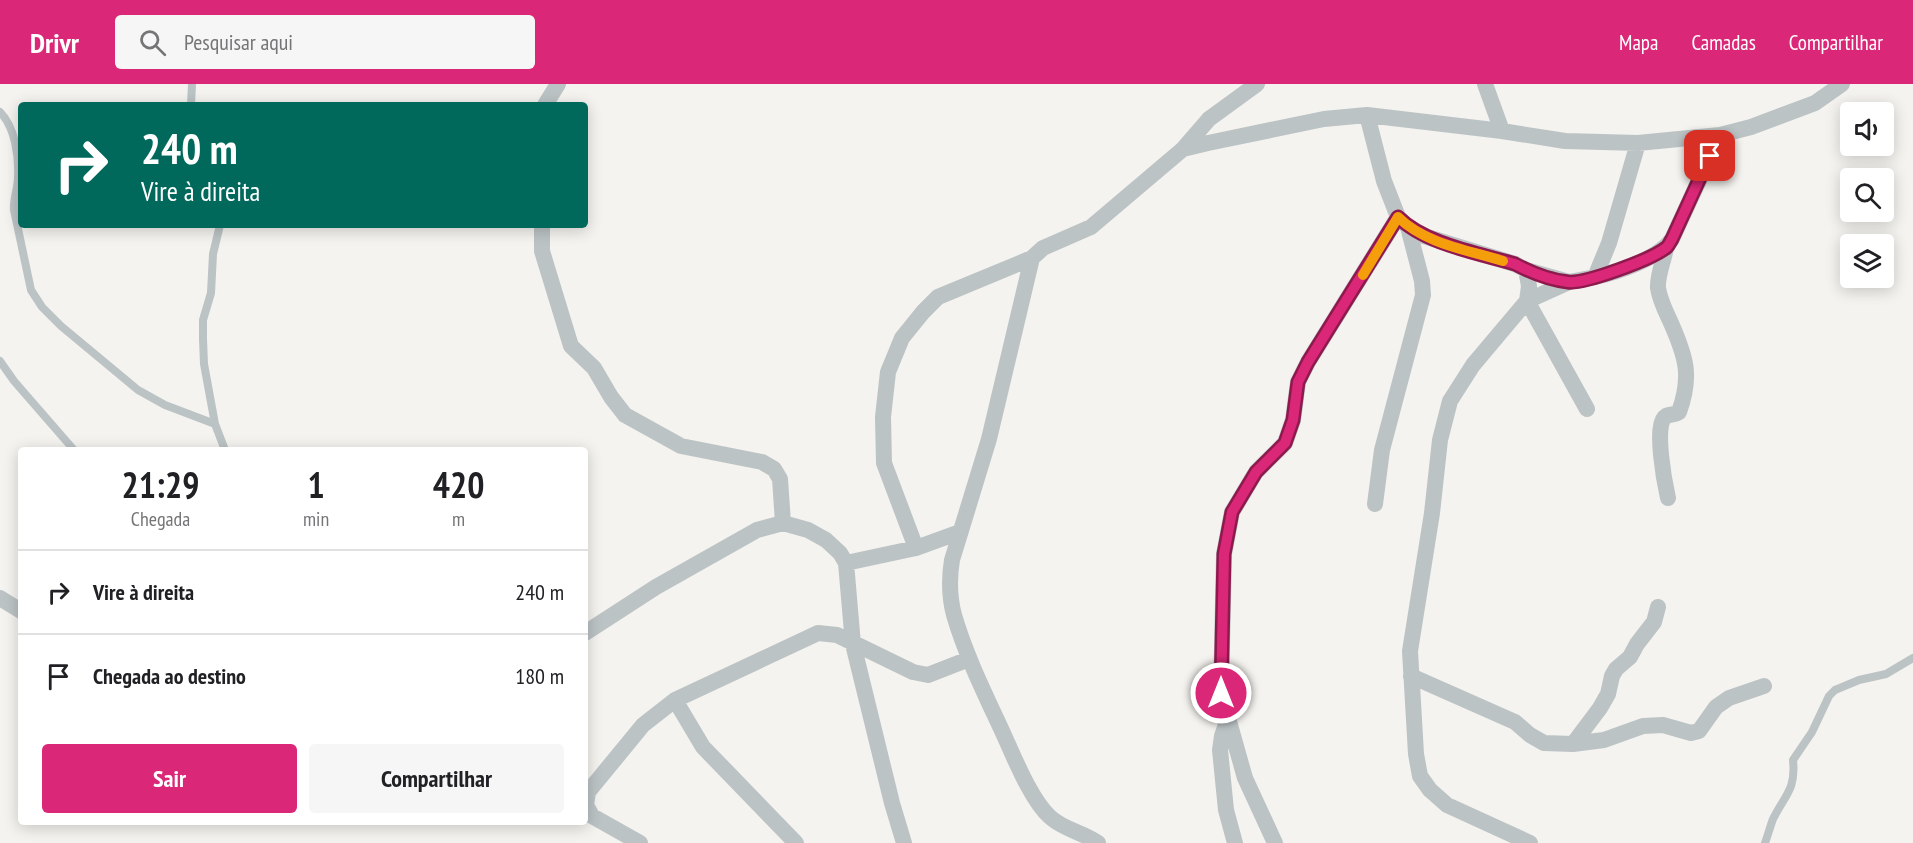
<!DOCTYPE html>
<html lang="pt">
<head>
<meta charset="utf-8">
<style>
	body { margin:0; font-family:"PT Sans Narrow",sans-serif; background:#f6f6f6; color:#202124; height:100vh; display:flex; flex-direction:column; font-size:22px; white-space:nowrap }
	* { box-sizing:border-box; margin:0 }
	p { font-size:20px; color:#757577 }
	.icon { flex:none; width:33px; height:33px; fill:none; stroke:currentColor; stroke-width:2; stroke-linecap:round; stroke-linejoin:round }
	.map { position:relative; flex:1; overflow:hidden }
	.details { position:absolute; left:18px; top:363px; width:570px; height:378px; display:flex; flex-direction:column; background:#fff; border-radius:6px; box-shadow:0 3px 15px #0003 }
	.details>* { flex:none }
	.top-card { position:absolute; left:18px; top:18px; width:570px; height:126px; border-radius:6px; box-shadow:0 3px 15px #0003; background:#00695c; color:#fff; overflow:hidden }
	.buttons { position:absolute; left:1840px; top:18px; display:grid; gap:12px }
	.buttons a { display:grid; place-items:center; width:54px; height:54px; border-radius:6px; background:#fff; box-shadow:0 3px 15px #0003; font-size:30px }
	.pin { position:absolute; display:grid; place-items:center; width:51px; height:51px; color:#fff; margin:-26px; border-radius:12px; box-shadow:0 3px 9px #0006 }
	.me { position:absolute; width:66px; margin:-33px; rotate:0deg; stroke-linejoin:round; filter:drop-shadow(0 0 4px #0008) }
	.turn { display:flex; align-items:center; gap:21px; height:126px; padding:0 24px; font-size:27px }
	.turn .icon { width:78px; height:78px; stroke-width:2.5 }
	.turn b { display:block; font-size:42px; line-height:51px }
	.eta { display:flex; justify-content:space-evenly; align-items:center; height:102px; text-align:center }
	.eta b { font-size:36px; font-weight:700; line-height:42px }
	.action { display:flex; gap:12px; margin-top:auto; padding:12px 24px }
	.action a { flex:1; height:69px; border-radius:6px; background:#db2777; color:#fff; font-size:24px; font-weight:700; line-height:69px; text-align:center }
	.action a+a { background:#f6f6f6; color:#202124 }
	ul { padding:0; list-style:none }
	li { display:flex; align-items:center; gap:18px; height:84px; padding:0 24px; border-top:2px solid #e0e0e0 }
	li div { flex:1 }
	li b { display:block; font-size:22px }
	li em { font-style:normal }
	header { display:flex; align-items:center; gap:36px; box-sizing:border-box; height:84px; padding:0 30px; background:#db2777; color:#fff }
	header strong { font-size:28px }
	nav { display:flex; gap:33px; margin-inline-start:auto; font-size:21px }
	.search { width:420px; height:54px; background:#f6f6f6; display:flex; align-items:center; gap:15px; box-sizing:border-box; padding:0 21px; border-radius:6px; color:#757577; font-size:22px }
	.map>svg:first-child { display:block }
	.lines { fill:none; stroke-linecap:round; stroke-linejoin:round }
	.lane { stroke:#bcc3c5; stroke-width:8 }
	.street { stroke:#bcc3c5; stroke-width:16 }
	.route-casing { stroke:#8e194d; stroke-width:15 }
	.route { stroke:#db2777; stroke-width:10 }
	.slow { stroke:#f59e0b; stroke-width:10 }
</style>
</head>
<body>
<header>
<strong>Drivr</strong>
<div class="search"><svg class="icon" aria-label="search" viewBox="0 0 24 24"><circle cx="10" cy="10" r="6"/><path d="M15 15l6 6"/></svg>Pesquisar aqui</div>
<nav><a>Mapa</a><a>Camadas</a><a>Compartilhar</a></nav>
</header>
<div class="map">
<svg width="1913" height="759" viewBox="0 0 1913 759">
	<rect width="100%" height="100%" fill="#f4f3ef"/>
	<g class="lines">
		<!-- lane -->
		<path class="lane" d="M191,21L192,0
			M0,28C15,43 19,72 18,93C18,105 13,114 14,126L31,206L42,223L61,242L138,306L165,321L215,340
			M220,141L213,170L211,209L203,236V255L204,280L215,340L225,366
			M0,277L14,297L74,366
			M1765,759C1768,751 1770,743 1773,735C1785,711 1796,706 1793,676L1812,648L1829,612L1835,606L1859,596L1886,590L1913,574"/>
		<!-- street -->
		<path class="street" d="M1485,0L1502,47
			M545,21L558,0
			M1367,31L1384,97L1398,133L1408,143L1424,152L1515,180L1526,186L1529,202L1527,217L1473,281L1450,317L1440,356L1432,429L1410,567L1416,670L1420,692L1430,706L1447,721L1530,759
			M1183,65L1209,35L1257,0
			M542,141V167L571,262L594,284L611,313L625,331L681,362L762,378L774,385L780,395L783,439
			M1666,164C1664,176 1657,192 1658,204C1660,217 1666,228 1671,239C1686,273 1692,292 1679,328C1675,331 1670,330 1666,332C1653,339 1665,401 1668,414
			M1526,186L1569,198L1595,193L1609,159L1638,59
			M1595,193C1617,188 1658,175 1672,155L1720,51
			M1569,198L1527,217L1587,325
			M1375,420L1382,366L1423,211L1422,197L1408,143
			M916,464L884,379L883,333L888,288L902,254L923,228L938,213L1032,174
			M846,479L916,464L960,448
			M0,514L21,527
			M585,549L656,503L757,446L783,439L808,446L826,456L840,469L846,479L853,560L892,719L904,759
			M1411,592L1515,638L1530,651L1544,659L1573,660L1604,656L1643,642L1663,641L1691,649L1699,647L1716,623L1729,614L1764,602
			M675,616L703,663L796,759
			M1228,635L1222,652L1220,666L1226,726L1235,759
			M1573,660L1600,624L1608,610L1612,592L1616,585L1630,573L1637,560L1654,538L1658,523
			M640,759L592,732L586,721L588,708L643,641L675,616L818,549L837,551L913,588L928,591L969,575
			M1098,759C1083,748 1064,746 1050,733C1031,716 1014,673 1003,649C985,610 966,572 954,531C949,512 949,494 952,476L989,355L1032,174L1043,164L1091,143L1183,65L1208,59L1324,35L1367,31L1502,47L1565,57L1638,59L1720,51L1751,43L1815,19L1842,0
			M1275,759L1245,694L1221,609L1224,470L1232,428L1256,388L1285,359L1293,336L1298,298L1308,278L1398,133"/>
	</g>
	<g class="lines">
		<defs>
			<path id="route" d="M1221,609L1224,470L1232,428L1256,388L1285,359L1293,336L1298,298L1308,278L1398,133C1425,160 1478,169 1515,180C1530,188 1550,196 1568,198C1585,200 1653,175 1667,163C1669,161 1670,158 1672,155L1710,72"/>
		</defs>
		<!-- route casing -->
		<use href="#route" class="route-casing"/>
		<!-- route -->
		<use href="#route" class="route"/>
		<!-- slow -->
		<path class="slow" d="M1363,191L1398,133C1425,160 1468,166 1503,177"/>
	</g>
</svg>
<div class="buttons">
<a><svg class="icon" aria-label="sound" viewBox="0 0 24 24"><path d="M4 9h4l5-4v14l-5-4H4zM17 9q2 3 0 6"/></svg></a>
<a><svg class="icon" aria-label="search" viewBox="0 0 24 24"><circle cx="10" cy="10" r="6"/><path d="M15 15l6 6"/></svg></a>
<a><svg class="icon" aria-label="layers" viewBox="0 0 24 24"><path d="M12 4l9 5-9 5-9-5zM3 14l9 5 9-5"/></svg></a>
</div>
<div class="pin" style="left:1710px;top:72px;background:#d93025"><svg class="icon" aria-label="arrive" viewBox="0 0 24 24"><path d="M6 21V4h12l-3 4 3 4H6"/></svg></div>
<svg class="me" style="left:1221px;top:609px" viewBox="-20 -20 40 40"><circle r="17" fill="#db2777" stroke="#fff" stroke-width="3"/><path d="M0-11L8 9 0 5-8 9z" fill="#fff"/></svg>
<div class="top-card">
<div class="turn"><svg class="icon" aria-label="right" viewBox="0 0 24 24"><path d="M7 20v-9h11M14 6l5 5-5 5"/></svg><div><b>240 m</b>Vire à direita</div></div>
</div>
<section class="details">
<div class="eta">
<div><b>21:29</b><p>Chegada</p></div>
<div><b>1</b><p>min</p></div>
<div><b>420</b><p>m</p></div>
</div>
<ul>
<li><svg class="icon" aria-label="right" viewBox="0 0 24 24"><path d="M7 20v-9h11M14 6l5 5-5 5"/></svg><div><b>Vire à direita</b></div><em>240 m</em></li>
<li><svg class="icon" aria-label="arrive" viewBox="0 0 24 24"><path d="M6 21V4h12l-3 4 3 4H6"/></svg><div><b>Chegada ao destino</b></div><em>180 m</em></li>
</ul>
<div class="action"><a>Sair</a><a>Compartilhar</a></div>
</section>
</div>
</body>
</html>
